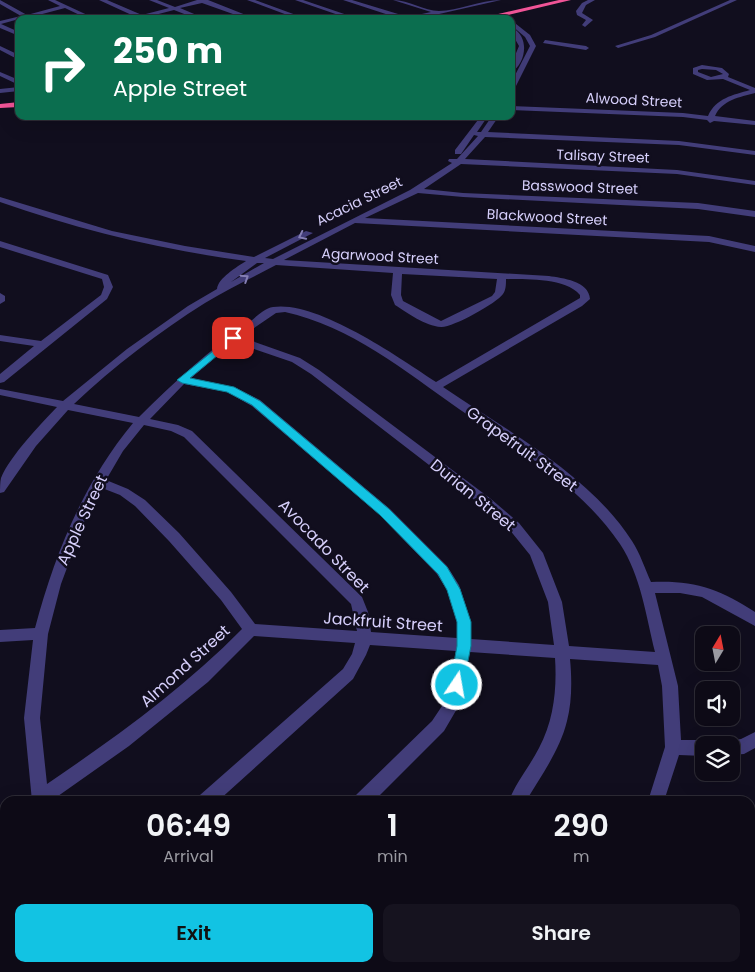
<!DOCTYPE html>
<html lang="en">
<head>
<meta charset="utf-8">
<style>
	body { margin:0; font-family:Poppins,sans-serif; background:#16131f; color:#f1f3f6; height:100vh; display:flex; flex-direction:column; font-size:19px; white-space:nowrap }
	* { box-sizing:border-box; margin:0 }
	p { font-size:16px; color:#9a9aa1 }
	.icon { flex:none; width:28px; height:28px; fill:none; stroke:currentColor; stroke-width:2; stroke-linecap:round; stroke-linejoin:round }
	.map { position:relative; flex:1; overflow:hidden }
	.details { position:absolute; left:0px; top:796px; width:755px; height:176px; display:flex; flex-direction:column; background:#0d0a16; border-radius:15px 15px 0 0; box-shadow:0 5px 20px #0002,0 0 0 1px #2d2b35 }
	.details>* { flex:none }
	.top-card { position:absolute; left:15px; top:15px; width:500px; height:105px; border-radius:10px; box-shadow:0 5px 20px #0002,0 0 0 1px #2d2b35; background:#0b6e4f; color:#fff; overflow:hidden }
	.needle { width:32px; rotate:10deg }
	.buttons { position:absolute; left:695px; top:626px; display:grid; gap:10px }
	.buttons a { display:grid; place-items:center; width:45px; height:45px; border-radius:10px; background:#0d0a16; box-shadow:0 5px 20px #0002,0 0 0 1px #2d2b35; font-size:25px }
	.pin { position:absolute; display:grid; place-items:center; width:42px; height:42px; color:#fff; margin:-21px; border-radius:10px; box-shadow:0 2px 8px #0006 }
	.me { position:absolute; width:55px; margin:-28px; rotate:12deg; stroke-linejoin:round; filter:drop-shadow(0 0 4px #0008) }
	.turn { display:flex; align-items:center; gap:18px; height:105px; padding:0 15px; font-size:22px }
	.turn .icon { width:65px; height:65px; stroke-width:2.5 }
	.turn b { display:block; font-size:35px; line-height:42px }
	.eta { display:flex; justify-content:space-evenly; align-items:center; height:85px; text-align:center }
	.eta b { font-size:30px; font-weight:600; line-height:35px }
	.button { display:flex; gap:10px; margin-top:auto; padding:10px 15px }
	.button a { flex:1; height:58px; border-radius:10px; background:#12c3e3; color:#111; font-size:20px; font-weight:600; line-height:58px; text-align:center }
	.button a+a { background:#16131f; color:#f1f3f6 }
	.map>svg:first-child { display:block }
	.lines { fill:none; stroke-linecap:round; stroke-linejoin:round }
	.street { fill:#423d79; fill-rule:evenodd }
	.highway { fill:#f15497; fill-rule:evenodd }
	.oneway { stroke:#857fb4 }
	.route { fill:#12c3e3; stroke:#0c7f94 }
	.labels { text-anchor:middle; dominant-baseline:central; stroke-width:5; stroke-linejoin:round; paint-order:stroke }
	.far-street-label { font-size:14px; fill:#d6cffb; stroke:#110e1e }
	.street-label { font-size:16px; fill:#d6cffb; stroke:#110e1e }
</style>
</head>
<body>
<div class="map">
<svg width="755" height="972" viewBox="0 0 755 972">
	<rect width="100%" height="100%" fill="#110e1e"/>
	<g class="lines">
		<!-- street -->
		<path class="street" d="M0,0L27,15L60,6L48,0H55L96,19H88L65,8L31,17V19H19L1,24L19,32V36L0,28V21L21,16L0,4Z
			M99,0H107L142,15L169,8L149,0H157L175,7L197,0H208L256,19H247L202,3L180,8L206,19H197L174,10L147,17L149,19H132L136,17Z
			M247,0H255L307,19H298Z
			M295,0H303L359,19H350Z
			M343,0H352L408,17L431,12L393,0C409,0 424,11 439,11C458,11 480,0 501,0L417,19H401Z
			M588,0H595L586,5L582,13L593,20L585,27L582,25L586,20L577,15L576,11L582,3Z
			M730,0H737L655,37L618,48L615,46L651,35Z
			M511,20L530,35L536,46L514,90L511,92V83L530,46L525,37L511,25Z
			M513,28C530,38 526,63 511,73V65L519,46L511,32Z
			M545,40L586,46L589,48L586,50L543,43Z
			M0,46L19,55V60L0,50Z
			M702,65L722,68L729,74L728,77L755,88V93C740,97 722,100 715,116L755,121V125L714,121L710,123L707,120L683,117L511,110V106L683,113L708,116C716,98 733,95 750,90L723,79L707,80L693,74V68ZM702,69L716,70L723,74L711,77L698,72V70Z
			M0,72L19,80V85L0,76Z
			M19,87V91L0,93V89Z
			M481,116H488L477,132H481L492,116H499L488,132L679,141L755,151V155L679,145L485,137L465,159L677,170L755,181V185L677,174L461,164L424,189L463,193L698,203L755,211V217L698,209L463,197L418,193L365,218L709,236L755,246V252L709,242L355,223L284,260L549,276C562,278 589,281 590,299L582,306L443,387C507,431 590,475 632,541C640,553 645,569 651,582C694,580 720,589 755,612V626L702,597L680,593H655L678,686L681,740H704L711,745H704V756L679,755L664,801H648L665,747L662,686L658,665L570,659C572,679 572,702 567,721C560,750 541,776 526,801H509C516,782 530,766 539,748C554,720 557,688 555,658L470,652L461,702L444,731L374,801H354L356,795L432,721L446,700L456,651L370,645L366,655L353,679L218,801H198L200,795L343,669L352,654L355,643L254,636L208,682L129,746L51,801H32L24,718L33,640L0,642V630L35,628C55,553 84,482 133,423L68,410L36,446L4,492L0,493C0,489 0,482 1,478C10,456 40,425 57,407L0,395V389L63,401L127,349L188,306L217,289C218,278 237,267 246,261C162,250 80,230 0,202V197L112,231L185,246L254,257L306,231L313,233L265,258L273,259L410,190L452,163L448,161L449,159H457L478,136L474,135L461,154H455V150ZM257,263H264L231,282ZM276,265L393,273L391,295L395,305C408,313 425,326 441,327C452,328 497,303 503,294C506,290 506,284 506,279C529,280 564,277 580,295V298L436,382C400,358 317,300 273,307C265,308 257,316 251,321C210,349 174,382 139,417L74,404C114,366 159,332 205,303C228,289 252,278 276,265ZM402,274L497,279L495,292L492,296L441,321L403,301L401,295ZM285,312C350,326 405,371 459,409C517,449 580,485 620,544C641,576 646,616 655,652L569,646L562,602L543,553L519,523L491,499L319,370L300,358L241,337L276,313ZM234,342L292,362L311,374L481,505L509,529L530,555L548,602L554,645L471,639V622L459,585L447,566L390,509L260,400L234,387L191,378ZM184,384L227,392L252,406L380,515L437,574L447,590L457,622V638L371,632L368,612L362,597L192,431L178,425L150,419ZM144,425L171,431L184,437L351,604L357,631L255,624L231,592L179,533L145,500L128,489L106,480L123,451ZM102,488L120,495L135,506L169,541L221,600L242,629C183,689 116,737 47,784L40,718L48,634L61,584L87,514Z
			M0,241L108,275L113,287L107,299L4,382L0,383V374L34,346L0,341V335L41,341L101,295L104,287L102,279L0,247Z
			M0,293L5,296V301L0,304Z
			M755,732V748L744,754L731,755V745H724L725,742L741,739Z
			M81,968H101L103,972H83Z
			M170,968H194L192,972H168Z
			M367,968H389L387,972H365Z
			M549,968H570L568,972H547Z"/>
		<!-- highway -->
		<path class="highway" d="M559,0H571L491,19H477Z
			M19,102V107L0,108V104Z"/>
	</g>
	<!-- one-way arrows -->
	<defs><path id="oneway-chevron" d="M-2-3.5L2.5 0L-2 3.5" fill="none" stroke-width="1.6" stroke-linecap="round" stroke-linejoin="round" transform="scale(1.25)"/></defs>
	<g class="oneway">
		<use href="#oneway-chevron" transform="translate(302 236) rotate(154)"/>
		<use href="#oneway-chevron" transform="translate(245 278) rotate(-33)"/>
	</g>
	<!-- route -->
	<path class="route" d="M233,335L236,336V340L190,378L234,387L260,401L389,509L447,567L460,589L471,622V646L462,690L457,691L452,690L450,685L457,646V622L447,590L438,574L380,515L252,405L227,392L182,383L177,380Z"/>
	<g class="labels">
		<!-- far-street labels -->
		<g class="far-street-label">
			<text transform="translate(634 100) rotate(3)">Alwood Street</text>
			<text transform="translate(603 156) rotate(2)">Talisay Street</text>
			<text transform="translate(580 187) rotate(2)">Basswood Street</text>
			<text transform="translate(359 201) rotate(-26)">Acacia Street</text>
			<text transform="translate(547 217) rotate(3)">Blackwood Street</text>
			<text transform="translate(380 256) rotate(3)">Agarwood Street</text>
		</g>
		<!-- street labels -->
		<g class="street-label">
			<text transform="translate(522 449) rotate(36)">Grapefruit Street</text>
			<text transform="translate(473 495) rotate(39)">Durian Street</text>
			<text transform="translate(82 520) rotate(-65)">Apple Street</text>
			<text transform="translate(324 546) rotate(46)">Avocado Street</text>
			<text transform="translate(383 622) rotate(4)">Jackfruit Street</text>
			<text transform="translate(185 666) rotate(-42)">Almond Street</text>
		</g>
	</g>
</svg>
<div class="buttons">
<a><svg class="needle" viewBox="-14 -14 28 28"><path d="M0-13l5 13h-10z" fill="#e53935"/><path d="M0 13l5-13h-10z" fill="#9a9aa1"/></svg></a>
<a><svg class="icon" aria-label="sound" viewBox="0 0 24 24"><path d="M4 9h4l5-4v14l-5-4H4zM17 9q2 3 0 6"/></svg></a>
<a><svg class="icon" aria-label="layers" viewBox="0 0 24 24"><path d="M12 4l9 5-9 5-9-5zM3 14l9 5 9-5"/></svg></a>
</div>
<div class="pin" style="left:233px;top:338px;background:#d93025"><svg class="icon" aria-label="arrive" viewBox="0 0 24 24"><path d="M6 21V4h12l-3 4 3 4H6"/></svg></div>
<svg class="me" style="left:457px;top:685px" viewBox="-20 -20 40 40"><circle r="17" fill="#12c3e3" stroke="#fff" stroke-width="3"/><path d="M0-11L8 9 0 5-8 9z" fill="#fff"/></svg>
<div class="top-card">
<div class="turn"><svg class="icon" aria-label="right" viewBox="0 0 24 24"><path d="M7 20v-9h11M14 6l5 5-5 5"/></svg><div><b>250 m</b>Apple Street</div></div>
</div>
<section class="details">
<div class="eta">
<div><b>06:49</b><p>Arrival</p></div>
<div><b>1</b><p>min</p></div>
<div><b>290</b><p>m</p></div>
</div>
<div class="button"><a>Exit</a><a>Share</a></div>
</section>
</div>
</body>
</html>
